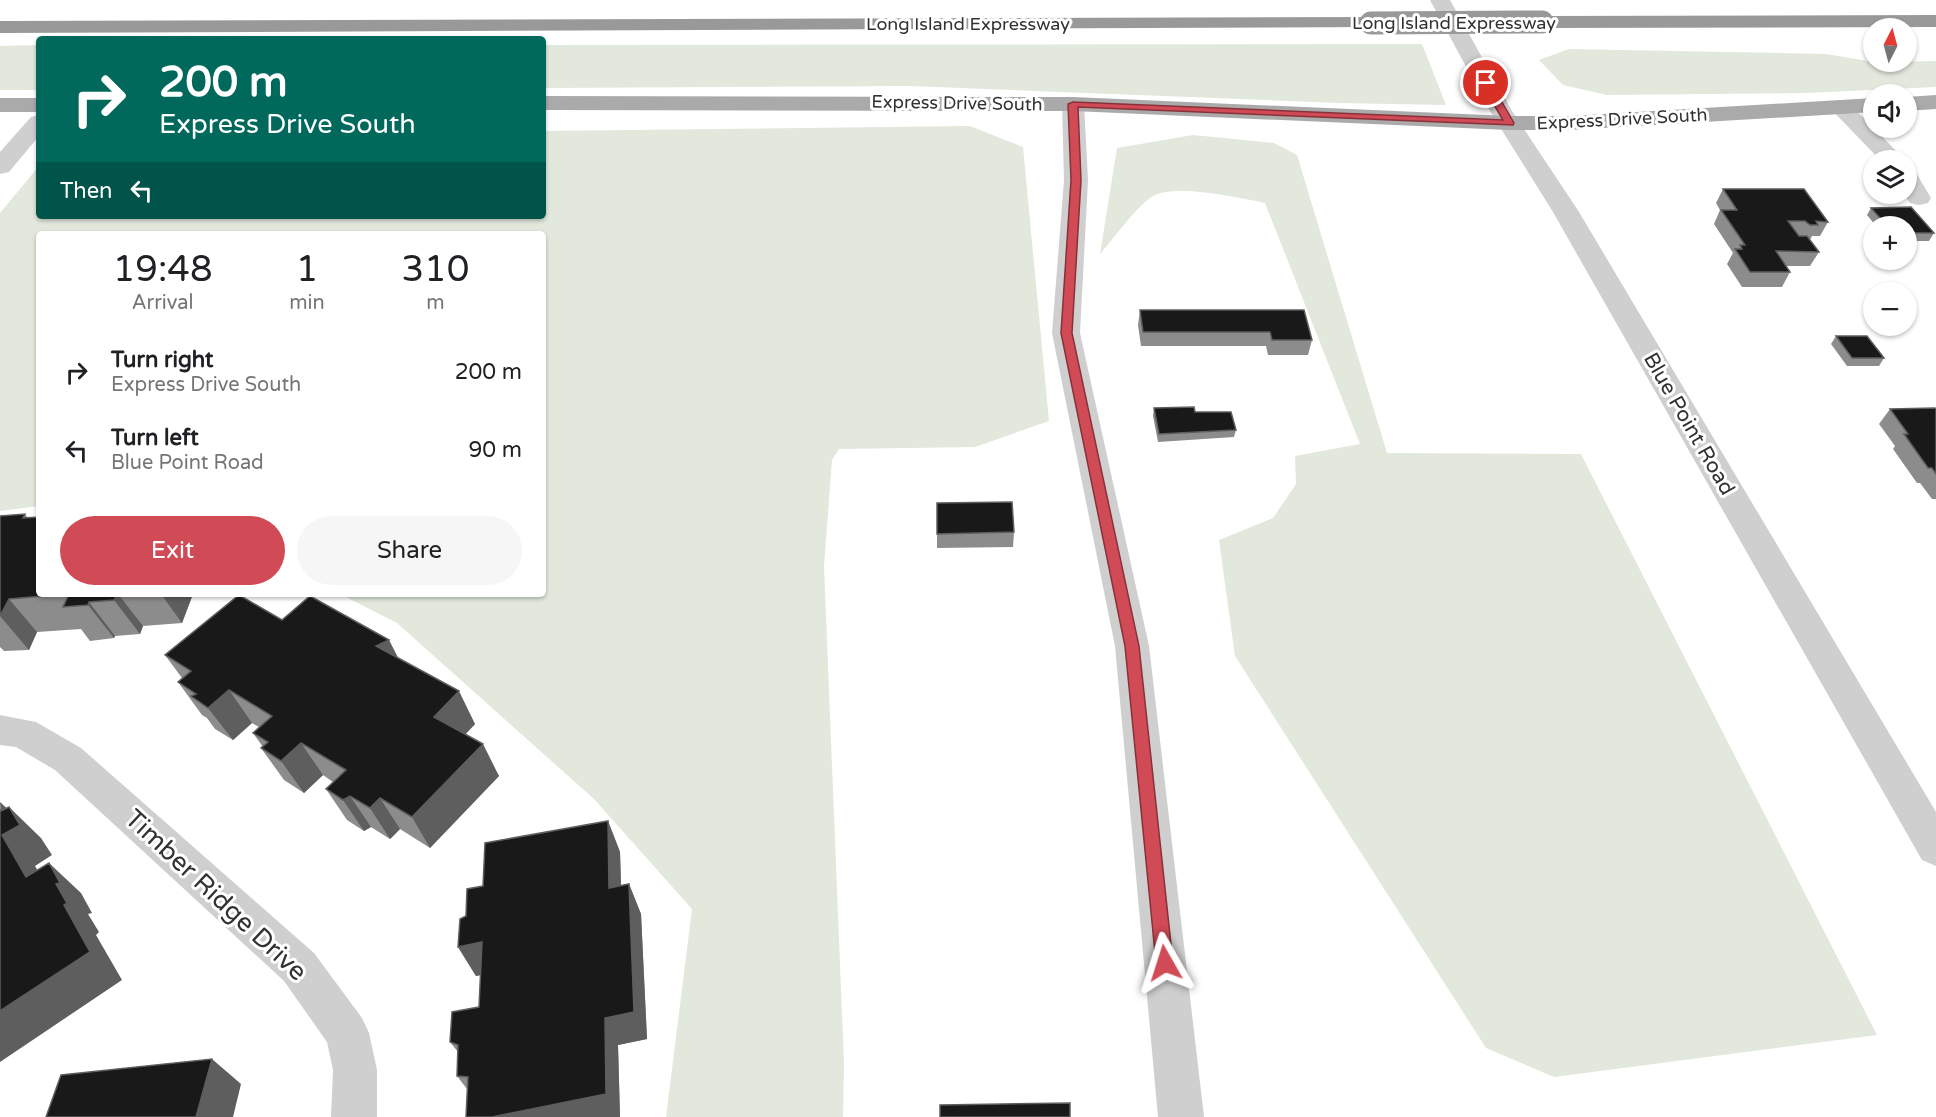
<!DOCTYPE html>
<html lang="en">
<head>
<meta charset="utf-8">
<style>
	body { margin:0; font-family:"Varela Round",sans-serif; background:#f6f6f6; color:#202124; height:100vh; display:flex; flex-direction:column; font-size:22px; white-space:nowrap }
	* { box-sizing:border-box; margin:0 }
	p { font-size:20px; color:#757577 }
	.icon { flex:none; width:33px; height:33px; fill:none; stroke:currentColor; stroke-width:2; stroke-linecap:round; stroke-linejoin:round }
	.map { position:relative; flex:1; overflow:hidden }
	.sheet { position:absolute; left:36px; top:231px; width:510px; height:366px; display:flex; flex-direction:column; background:#fff; border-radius:6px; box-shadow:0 2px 4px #0004 }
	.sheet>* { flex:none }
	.hud { position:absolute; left:36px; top:36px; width:510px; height:183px; border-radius:6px; box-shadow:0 2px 4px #0004; background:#00695c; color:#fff; overflow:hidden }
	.needle { width:39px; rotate:6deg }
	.controls { position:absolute; left:1863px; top:18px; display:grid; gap:12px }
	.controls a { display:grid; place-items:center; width:54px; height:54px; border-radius:50%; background:#fff; box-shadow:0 2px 4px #0004; font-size:30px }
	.pin { position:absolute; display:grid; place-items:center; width:51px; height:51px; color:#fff; margin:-26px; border:3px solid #fff; border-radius:50%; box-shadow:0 2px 6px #0007 }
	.me { position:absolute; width:66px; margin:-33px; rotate:354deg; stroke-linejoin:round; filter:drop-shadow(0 0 4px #0008) }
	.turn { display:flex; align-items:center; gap:21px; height:126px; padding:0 24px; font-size:27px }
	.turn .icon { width:78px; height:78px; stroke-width:2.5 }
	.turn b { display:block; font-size:42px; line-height:51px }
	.then { display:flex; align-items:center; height:57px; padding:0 24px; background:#0003; gap:12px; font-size:22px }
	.eta { display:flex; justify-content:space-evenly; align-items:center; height:102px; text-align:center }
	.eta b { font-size:36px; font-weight:600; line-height:42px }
	.primary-button { display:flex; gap:12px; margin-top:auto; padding:12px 24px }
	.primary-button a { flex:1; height:69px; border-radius:36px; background:#d14b57; color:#fff; font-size:24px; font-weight:600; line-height:69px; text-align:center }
	.primary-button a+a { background:#f6f6f6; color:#202124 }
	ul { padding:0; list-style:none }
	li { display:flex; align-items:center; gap:18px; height:78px; padding:0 24px }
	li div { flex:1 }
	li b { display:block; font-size:22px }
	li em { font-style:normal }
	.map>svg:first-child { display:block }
	.green { fill:#e2e8dc }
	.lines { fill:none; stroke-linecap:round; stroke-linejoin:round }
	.minor { fill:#cfcfcf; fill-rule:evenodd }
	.major { fill:#aaa; fill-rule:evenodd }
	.highway { fill:#999; fill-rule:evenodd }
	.highway-bridge { stroke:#999; stroke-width:23 }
	.wall { fill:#8c8c8c }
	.shaded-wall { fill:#5e5e5e }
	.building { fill:#191919; stroke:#5e5e5e; stroke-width:1.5 }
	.route { fill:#d14b57; stroke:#883139; stroke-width:1.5 }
	.labels { text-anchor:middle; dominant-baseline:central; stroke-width:6; stroke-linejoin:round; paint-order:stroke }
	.far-street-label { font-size:18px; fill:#323232; stroke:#fff }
	.street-label { font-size:21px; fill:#323232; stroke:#fff }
	.near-street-label { font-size:26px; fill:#323232; stroke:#fff }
</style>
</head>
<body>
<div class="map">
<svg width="1936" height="1117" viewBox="0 0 1936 1117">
	<rect width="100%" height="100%" fill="#fff"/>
	<!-- green -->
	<path class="green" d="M1422,44L1446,105L1339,103L910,86L543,88V45Z
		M39,45V90H0V46Z
		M1569,49L1826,54L1874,62L1936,61V87L1806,93L1607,95L1563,85L1539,60Z
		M970,126L1023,147L1049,421L975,447L839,449L832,460L824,566L844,1064L843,1117H666L692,909L594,799L397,623L340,594H543V234H39V506L0,511V213L39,166V216H543V131Z
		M1193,135L1274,143L1297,155L1387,453L1581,454L1877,1035L1554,1077L1486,1048L1235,656L1219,540L1273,518L1296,484L1295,456L1360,444L1265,203C1241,198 1170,182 1150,198C1134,210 1114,238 1100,254L1117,148Z"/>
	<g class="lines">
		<!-- minor -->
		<path class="minor" d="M1430,0H1450L1512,111L1579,212L1936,812V866L1922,860L1553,212L1490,111Z
			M1073,97L1081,99L1084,104L1088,180L1080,333L1149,646L1204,1117H1158L1115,646L1052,333L1064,180L1062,104L1065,99Z
			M1840,100L1848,102L1905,160H1880L1829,107L1832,102Z
			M39,115V136L9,172L0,174V152L31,117Z
			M1906,169L1915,171L1931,198L1928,203L1919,205L1910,203L1904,194H1906Z
			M0,715L36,722L81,748L314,953L362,1018L369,1033L377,1070V1117H331L333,1070L327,1042L284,981L55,770L16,747L0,745Z"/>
		<!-- major -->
		<path class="major" d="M1936,95V109L1906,111V97Z
			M543,96L1073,97L1509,116H1569L1874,98V112L1569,130H1509L1073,111L543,110Z
			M0,98H39V112H0Z"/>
		<!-- highway -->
		<path class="highway" d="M1936,15V27L1542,28L1535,26L1532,22L1535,18L1542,16Z
			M1371,17L1378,19L1381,23L1378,27L0,33V21Z"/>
		<!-- highway-bridge -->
		<path class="highway-bridge" d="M1371,23L1542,22"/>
	</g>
	<!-- wall -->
	<path class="wall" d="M1723,189L1828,222L1820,236H1812L1810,240L1819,252L1810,266H1786L1790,272L1782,287H1742L1727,264L1733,253L1714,224L1720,210L1716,203Z
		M1871,208L1934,233L1929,241H1906V226H1876L1867,215Z
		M1140,310H1304L1312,340L1308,355H1268L1266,346H1141L1138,325Z
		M1836,336L1884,358L1879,366H1847L1831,344Z
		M1154,408L1195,412L1236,430L1234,437L1158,442L1153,416Z
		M1890,409H1936V499H1932L1920,483H1917L1893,449L1895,446L1879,424Z
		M937,503L1014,532L1013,547L937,548Z
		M25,514L28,518L39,594H193L182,623L143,626L140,634L115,636L114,638L90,641L81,629L37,632L29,650L4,651L0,647V516Z
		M282,620L398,658L475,724L465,735L499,776L430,848L400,829L390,839L371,827L364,831L347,820L326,789L333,782L323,775L304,793L284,780L261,748L263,747L253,733L259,727L252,723L233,740L215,729L207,718L202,715L178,682L182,678L165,655Z
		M608,821L620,852L621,886L629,884L641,914L647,1039L618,1045L620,1117H466L467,1089L457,1076L458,1052L450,1042L479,1007L481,975L476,976L458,947L466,916L483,886Z"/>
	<!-- shaded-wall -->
	<path class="shaded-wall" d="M117,594H118L143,626L140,634L114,600Z
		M161,594H193L182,623Z
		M9,599L37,632L29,650L0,616Z
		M89,602L115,636L114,638L88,605Z
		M389,640L406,673L376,646Z
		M229,690L252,723L233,740L208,708Z
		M459,691L475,724L451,749L434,717Z
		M301,743L323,775L304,793L281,761Z
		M483,744L499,776L430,848L412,817Z
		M350,796L371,827L364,831L343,800Z
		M380,798L400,829L390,839L370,808Z
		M0,802L15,816L9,807L41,838L52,855L35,866L59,907L26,877L2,835Z
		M608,821L620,852L622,918L609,888Z
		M49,863L81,893L92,913L88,914L99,932L96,935L122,980L0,1062V1011L64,905Z
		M629,884L641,914L647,1039L618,1045L620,1117H492L605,1018Z
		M482,942L500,971L476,976L458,947Z
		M212,1059L241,1084L233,1117H196Z"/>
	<!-- building -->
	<path class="building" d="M1723,189H1804L1828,222L1816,221L1818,225H1810L1805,221H1788L1799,236H1807L1819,252L1776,251L1790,272H1750L1735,249H1742L1740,245H1745L1721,210H1737Z
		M1911,207L1934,233H1906V226H1887L1871,208Z
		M1140,310H1304L1312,340H1272L1270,332H1143Z
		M1836,336H1867L1884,358H1852Z
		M1194,407L1195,412H1231L1236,430L1159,434L1154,408Z
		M1935,408L1936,409V474L1932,468H1928L1904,434H1908L1890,409Z
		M1012,502L1014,532L937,534V503Z
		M25,514L23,518L39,517V594H67L9,599L0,616V516Z
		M69,594H117L114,600L89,602L88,605L63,607Z
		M239,595L282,620L310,596L389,640L376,646L459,691L434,717L483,744L412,817L380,798L370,808L350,796L343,800L326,789L346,770L301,743L281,761L261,748L268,742L253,733L272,716L229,690L208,708L191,696L196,694L178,682L191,671L165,655Z
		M9,807L20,825L2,835L26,877L49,863L60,883L56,884L67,903L64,905L90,952L0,1011V809L1,811Z
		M608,821L609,888L629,884L634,1012L605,1018L606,1094L492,1117H466L468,1077L457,1076L458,1045L450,1042L452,1012L479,1007L482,942L458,947L460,919L466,916L467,889L483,886L485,843Z
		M212,1059L196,1117H46L61,1075Z
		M1070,1103V1117H940V1105Z"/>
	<!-- route -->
	<path class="route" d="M1486,80L1491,83L1514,123L1513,125L1078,107L1081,180L1072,333L1139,646L1173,963L1171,969L1165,972L1159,969L1156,963L1125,646L1061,333L1071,180L1068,104L1073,102L1503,120L1481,83Z"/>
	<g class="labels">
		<!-- far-street labels -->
		<g class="far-street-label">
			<text x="1454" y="23">Long Island Expressway</text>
			<text x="968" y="24">Long Island Expressway</text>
			<text transform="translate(957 103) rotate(1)">Express Drive South</text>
			<text transform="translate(1622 119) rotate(-3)">Express Drive South</text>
		</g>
		<!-- street labels -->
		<g class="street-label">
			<text transform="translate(1689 424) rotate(60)">Blue Point Road</text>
		</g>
		<!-- near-street labels -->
		<g class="near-street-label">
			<text transform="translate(216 895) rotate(43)">Timber Ridge Drive</text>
		</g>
	</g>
</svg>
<div class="controls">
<a><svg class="needle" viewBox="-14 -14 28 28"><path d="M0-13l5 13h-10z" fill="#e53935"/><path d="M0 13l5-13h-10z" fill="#757577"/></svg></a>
<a><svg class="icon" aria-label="sound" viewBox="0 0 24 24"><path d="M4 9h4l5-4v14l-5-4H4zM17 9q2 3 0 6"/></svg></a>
<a><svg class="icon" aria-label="layers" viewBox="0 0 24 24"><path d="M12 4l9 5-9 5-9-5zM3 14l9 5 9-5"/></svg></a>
<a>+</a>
<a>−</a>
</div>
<div class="pin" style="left:1486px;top:83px;background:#d93025"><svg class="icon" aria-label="arrive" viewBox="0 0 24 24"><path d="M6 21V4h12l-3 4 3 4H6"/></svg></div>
<svg class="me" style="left:1165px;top:963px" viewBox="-20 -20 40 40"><path d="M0-17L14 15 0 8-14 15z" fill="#d14b57" stroke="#fff" stroke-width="4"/></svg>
<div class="hud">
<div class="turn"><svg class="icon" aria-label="right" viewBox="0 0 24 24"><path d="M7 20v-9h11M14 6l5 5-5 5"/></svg><div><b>200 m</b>Express Drive South</div></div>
<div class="then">Then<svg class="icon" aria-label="left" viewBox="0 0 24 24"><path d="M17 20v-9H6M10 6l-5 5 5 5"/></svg></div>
</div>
<section class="sheet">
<div class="eta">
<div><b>19:48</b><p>Arrival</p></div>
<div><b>1</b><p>min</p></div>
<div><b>310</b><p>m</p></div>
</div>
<ul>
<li><svg class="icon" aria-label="right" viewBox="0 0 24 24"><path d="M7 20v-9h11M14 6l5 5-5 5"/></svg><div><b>Turn right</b><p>Express Drive South</p></div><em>200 m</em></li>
<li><svg class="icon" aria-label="left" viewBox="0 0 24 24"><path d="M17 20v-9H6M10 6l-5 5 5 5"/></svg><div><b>Turn left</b><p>Blue Point Road</p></div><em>90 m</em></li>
</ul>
<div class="primary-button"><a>Exit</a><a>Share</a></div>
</section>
</div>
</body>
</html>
